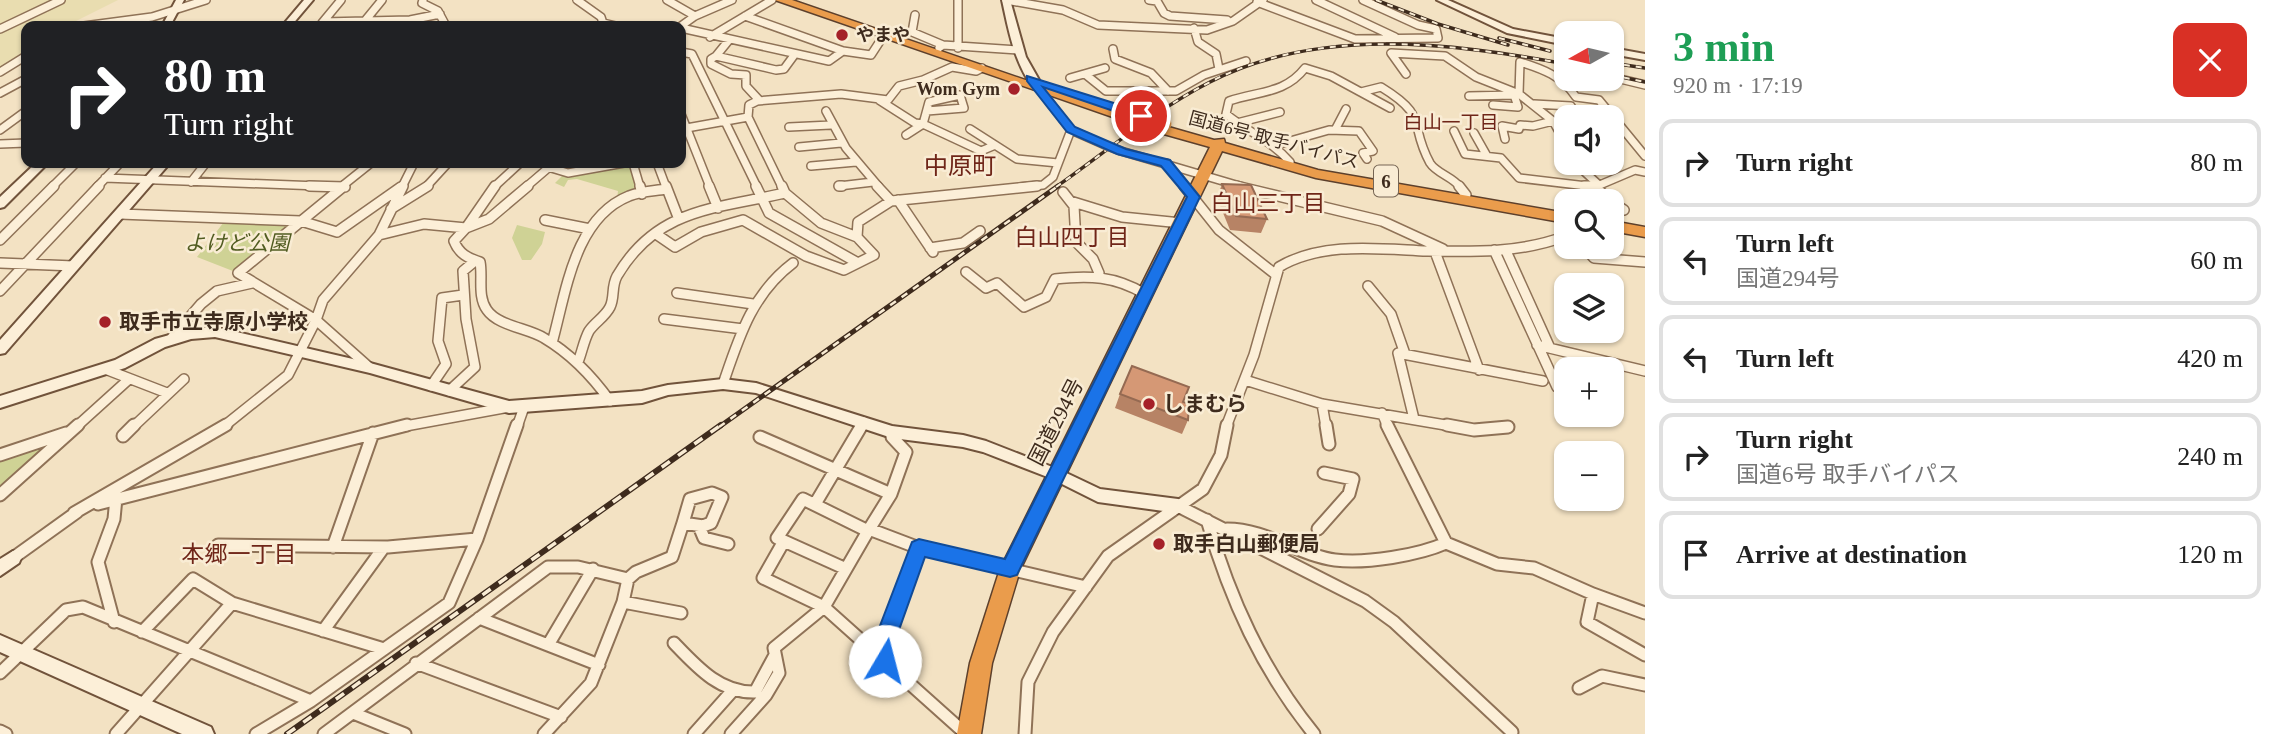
<!DOCTYPE html>
<html lang="en">
<head>
<meta charset="utf-8">
<style>
	body { margin:0; font-family:"Times New Roman","Noto Sans JP",serif; background:#f6f6f6; color:#222; height:100vh; display:flex; flex-direction:column; font-size:26px; white-space:nowrap }
	* { box-sizing:border-box; margin:0 }
	p { font-size:23px; color:#767676 }
	.icon { flex:none; width:38px; height:38px; fill:none; stroke:currentColor; stroke-width:2; stroke-linecap:round; stroke-linejoin:round }
	.map { position:relative; flex:1; overflow:hidden }
	.sheet { display:flex; flex-direction:column; background:#fff; width:630px }
	.sheet>* { flex:none }
	.hud { position:absolute; left:21px; top:21px; width:665px; height:147px; border-radius:14px; box-shadow:0 2px 5px #0004; background:#202124; color:#fff; overflow:hidden }
	.needle { width:46px; rotate:262deg }
	.tools { position:absolute; left:1554px; top:21px; display:grid; gap:14px }
	.tools a { display:grid; place-items:center; width:70px; height:70px; border-radius:14px; background:#fff; box-shadow:0 2px 5px #0004; font-size:35px }
	.pin { position:absolute; display:grid; place-items:center; width:60px; height:60px; color:#fff; margin:-30px; border:4px solid #fff; border-radius:50%; box-shadow:0 2px 7px #0007 }
	.me { position:absolute; width:77px; margin:-38px; rotate:8deg; stroke-linejoin:round; filter:drop-shadow(0 0 5px #0008) }
	.turn { display:flex; align-items:center; gap:24px; height:147px; padding:0 28px; font-size:32px }
	.turn .icon { width:91px; height:91px; stroke-width:2.5 }
	.turn b { display:block; font-size:49px; line-height:60px }
	.round { display:grid; place-items:center; flex:none; width:74px; height:74px; border-radius:14px; background:#f6f6f6 }
	.overview { display:flex; align-items:center; justify-content:space-between; height:119px; padding:0 28px }
	h1 { font-size:42px; font-weight:700; line-height:52px; color:#1e9e55 }
	ul { padding:0; list-style:none }
	li { display:flex; align-items:center; gap:21px; height:88px; margin:0 14px 10px; padding:0 14px; border:4px solid #e0e0e0; border-radius:14px }
	li div { flex:1 }
	li b { display:block; font-size:26px }
	li em { font-style:normal }
	main { display:flex; flex:1; min-height:0 }
	.map>svg:first-child { display:block }
	.farmland { fill:#e9ddb0 }
	.green { fill:#cfd295 }
	.lines { fill:none; stroke-linecap:round; stroke-linejoin:round }
	.street-far2-casing { stroke:#8f7257; stroke-width:10 }
	.street-far1-casing { stroke:#8f7257; stroke-width:12 }
	.street-casing { stroke:#8f7257; stroke-width:15 }
	.secondary-casing { stroke:#71533b; stroke-width:4 }
	.highway-casing { stroke:#5d402c; stroke-width:3 }
	.street-far2 { stroke:#fcefd8; stroke-width:7 }
	.street-far1 { stroke:#fcefd8; stroke-width:9 }
	.street { stroke:#fcefd8; stroke-width:11 }
	.secondary { fill:#fcefd8; fill-rule:evenodd }
	.highway { fill:#ea9c4c; fill-rule:evenodd }
	.rail-far2-casing { stroke:#3e2b1d; stroke-width:3.5 }
	.rail-far1-casing { stroke:#3e2b1d; stroke-width:5 }
	.rail-casing { stroke:#3e2b1d; stroke-width:6 }
	.rail-far2 { stroke:#f9ecd4; stroke-width:2; stroke-dasharray:6; stroke-linecap:butt }
	.rail-far1 { stroke:#f9ecd4; stroke-width:2.5; stroke-dasharray:7; stroke-linecap:butt }
	.rail { stroke:#f9ecd4; stroke-width:3.5; stroke-dasharray:10; stroke-linecap:butt }
	.street-bridge-casing { stroke:#8f7257; stroke-width:10; stroke-linecap:butt }
	.highway-bridge-casing { stroke:#5d402c; stroke-width:16; stroke-linecap:butt }
	.street-bridge { stroke:#fcefd8; stroke-width:7 }
	.highway-bridge { stroke:#ea9c4c; stroke-width:13 }
	.wall { fill:#b78365 }
	.building { fill:#d59875; stroke:#956a52; stroke-width:2 }
	.route { fill:#1a73e8; stroke:#114b97; stroke-width:2 }
	.poi-dot { fill:#a52129; stroke:#f9ecd4; stroke-width:2.5 }
	.labels { text-anchor:middle; dominant-baseline:central; stroke-width:5; stroke-linejoin:round; paint-order:stroke }
	.far-poi-label { font-size:18px; font-weight:bold; fill:#3e2b1d; stroke:#f9ecd4; text-anchor:start }
	.far-street-label { font-size:18px; fill:#3e2b1d; stroke:#f9ecd4 }
	.far-neighbourhood-label { font-size:19px; fill:#6f2518; stroke:#f9ecd4 }
	.shield { fill:#f9ecd4; stroke:#766554; stroke-width:2 }
	.shield-label { font-size:19px; font-weight:bold; fill:#3e2b1d }
	.park-label { font-size:21px; font-style:italic; fill:#515c21; stroke:#f9ecd4 }
	.poi-label { font-size:21px; font-weight:bold; fill:#3e2b1d; stroke:#f9ecd4; text-anchor:start }
	.street-label { font-size:21px; fill:#3e2b1d; stroke:#f9ecd4 }
	.neighbourhood-label { font-size:23px; fill:#6f2518; stroke:#f9ecd4 }
	.quarter-label { font-size:24px; fill:#6f2518; stroke:#f9ecd4 }
</style>
</head>
<body>
<main>
<div class="map">
<svg width="1645" height="734" viewBox="0 0 1645 734">
	<rect width="100%" height="100%" fill="#f3e2c3"/>
	<!-- farmland -->
	<path class="farmland" d="M0,0H118L70,24L72,26H26V59L0,74Z"/>
	<!-- green -->
	<path class="green" d="M629,164L637,193L616,208L618,191L577,179L568,180L564,187L555,183L563,175Z
		M227,218L301,221L238,273L197,257Z
		M517,225L545,232L542,244L531,260H522L512,238Z
		M72,431L0,495V455Z"/>
	<g class="lines">
		<defs>
			<path id="street-far2" d="M423,0L422,3L438,11L446,26
				M577,0L601,17L603,23L616,26
				M667,0L695,16
				M958,0V48
				M1006,0L1063,10L1098,25L1207,30L1233,21L1263,0
				M1149,0L1157,1L1164,13L1170,16L1227,20
				M1316,0L1395,37
				M1257,2L1355,39L1438,38L1436,29L1418,25L1363,0
				M915,15L912,32L943,45
				M323,22L410,20L440,14
				M364,22L382,0
				M322,23L341,0
				M84,26L152,17L206,0
				M167,26H180
				M681,26L695,16L732,0
				M681,28L829,61L843,51L745,16
				M1194,28L1198,42L1216,54L1219,69
				M0,29L61,0
				M710,37L772,0
				M729,40L716,56L776,70L784,69L795,54
				M939,48L943,45L1019,50
				M1113,49L1115,59L1151,73L1168,91
				M843,51L871,55L884,35
				M681,52L692,54L757,187
				M716,56L711,59V64L731,74L746,75V86L759,100
				M0,72L26,56
				M1085,74L1106,91H1176L1204,75L1246,61
				M1406,74L1391,53L1445,56L1476,77L1519,94L1553,121L1566,144
				M1612,77L1645,85
				M1070,78L1105,68
				M1038,87L1071,130L1105,145
				M1361,92L1381,87C1430,117 1408,123 1430,163C1436,173 1453,177 1460,187
				M0,93L26,79
				M1469,96L1514,95
				M879,100L915,123L923,124
				M1534,104L1571,106L1576,117
				M1493,105L1518,107L1514,95L1519,94L1520,62C1543,69 1562,76 1576,97L1599,100L1645,156
				M826,111L846,148L879,187
				M927,111L964,108L960,95L929,102L923,124L981,151L993,146
				M681,114L710,187
				M748,117L782,187
				M1237,123L1280,112
				M789,127L831,125
				M681,129L748,117L749,105L757,101L841,94L888,100L899,86L923,80L952,67L976,71L982,68
				M970,129L1017,159L1058,163
				M0,130L26,111
				M1335,130L1346,109
				M1454,131L1465,154L1501,158L1519,178L1595,187L1635,170L1645,172
				M1474,133L1487,156
				M906,135L923,124
				M1505,139L1502,126L1519,129L1520,125L1533,126L1553,121
				M0,144L26,143
				M1276,145L1329,130L1359,131L1373,151L1363,153L1367,159
				M799,147L841,143
				M1121,151L1243,187
				M1290,162C1272,141 1248,132 1226,114L1229,101C1258,91 1285,94 1305,68L1331,76L1390,108
				M633,163L640,187
				M657,163L666,187
				M1166,163L1185,187
				M1575,163L1599,185
				M811,166L856,162
				M548,167L568,173L624,163
				M105,178L345,187
				M191,182L206,163
				M839,186L873,182
				M52,187L76,163
				M97,187L120,163
				M341,187L371,163
				M402,187L414,163
				M426,187L448,163
				M494,187L520,163
				M526,187L554,163
				M1020,187L1043,185L1053,177L1071,130"/>
			<path id="street-far1" d="M309,186L345,187
				M528,186L489,219L466,228L454,241C459,254 468,258 480,262C483,277 477,296 487,310C498,326 528,328 544,338C571,354 592,376 610,401
				M640,186L642,194
				M666,186L678,217
				M709,186L718,208
				M756,186L769,213L858,263
				M782,186L785,193
				M839,186H842
				M877,186L891,201
				M1184,186L1219,230L1275,274
				M1236,186L1382,221L1443,249
				M1459,186L1466,195
				M1584,186H1598
				M1595,187L1611,201
				M1063,192L1074,206L1076,242L1093,259L1099,273
				M898,200L933,252
				M1070,201L1122,217L1181,223
				M1612,202L1624,210
				M391,209L428,186
				M120,214L301,221L337,232L401,187
				M545,220L590,229
				M656,234L675,247L701,232L743,220L806,256L844,270L874,255L857,237L858,222L891,201L1037,186
				M379,235L424,224L466,228L495,186
				M0,240L54,186
				M1584,247L1594,258L1645,262
				M930,248L963,243L980,231
				M1434,249L1479,370
				M1494,250L1557,387
				M1506,251L1550,348
				M0,263L74,266
				M966,272L986,288L997,283L1024,307L1046,297L1055,279C1089,275 1115,276 1145,294
				M1368,286L1391,314L1405,354
				M0,291L99,186
				M677,293L753,304
				M664,319L743,329
				M170,340L201,304L217,291L252,283
				M552,343C566,293 574,218 629,196C640,191 654,191 666,189
				M1537,345L1645,371
				M578,362C582,352 584,340 589,331C595,322 605,317 610,307C615,297 611,287 617,276C657,208 715,209 785,193L821,223L857,237
				M370,368L316,320L323,300L379,235L403,186
				M105,369L167,393
				M1245,380L1322,404L1457,427
				M723,384C739,337 752,294 793,263
				M431,386L446,364L438,341L442,298L463,295
				M449,391L475,367L466,319L463,271L475,261
				M1322,404L1326,427
				M1382,413L1388,427
				M1414,419L1398,353L1543,381
				M76,427L128,380
				M133,427L184,379
				M223,427L288,375L316,320L238,273L344,186
				M400,427L509,407
				M517,427L524,407
				M861,427L864,422
				M1226,427L1254,355L1279,267C1322,241 1380,249 1427,251C1475,252 1521,253 1566,236"/>
			<path id="street" d="M1326,425L1329,444
				M1387,425L1446,543L1497,564L1534,568L1593,594
				M1447,425L1474,430L1508,427
				M123,436L134,425
				M760,437L891,494L906,452L892,437V432
				M0,455L66,433
				M712,493L722,497L711,523L703,526L683,523L690,499Z
				M0,495L78,425
				M803,499L868,531L824,607L763,578L784,541L777,538Z
				M98,504L407,425
				M815,504L862,425
				M1178,506L1365,601L1394,622L1512,732
				M74,513L226,425
				M1207,520C1230,599 1262,670 1314,734
				M699,526L704,538L728,544
				M869,529L919,548L1086,587
				M1227,529C1266,529 1298,555 1335,560C1366,564 1419,555 1446,543
				M1318,529L1349,494L1353,479L1324,473
				M868,531L891,494
				M784,541L844,568
				M218,545L388,547L477,539
				M333,547L373,433
				M13,558L77,512
				M623,602L628,579
				M824,607L966,734
				M1645,613L1593,594L1587,622L1645,655
				M479,618L599,665
				M114,622L98,562L114,519L116,498
				M323,631L384,547
				M142,632L193,579L232,603
				M674,643C697,667 720,693 755,692L775,655
				M548,645L593,569
				M885,661L883,644L919,548
				M416,663L561,717
				M0,673L66,610L83,607L311,701
				M1579,688L1602,676L1645,685
				M353,713L405,734
				M0,731L6,734
				M116,734L232,603L384,649
				M256,734L311,701L449,603L477,539L517,425
				M324,734L548,567H578L628,579L636,572L672,557L683,523
				M544,734L591,683L623,602L681,613
				M694,734L734,689
				M731,734L766,695L779,673L774,648L824,607
				M1025,734L1028,682L1053,632L1108,556L1203,489L1221,455L1227,425"/>
			<path id="secondary" d="M176,0H184L170,26H162Z
				M304,0H313L291,26H282Z
				M1002,0H1010L1026,57L1043,87L1042,89H1034C1014,62 1009,32 1002,0Z
				M1437,0H1448L1513,29L1566,39V45L1507,33Z
				M1612,48L1645,54V60L1612,54Z
				M36,163H48L4,207L0,208V197Z
				M158,163H170L5,353L0,354V340Z
				M215,327L370,363L509,401L642,391L668,385L723,379L756,383L892,426L963,435L986,441L1060,470L1100,489L1178,499L1184,501L1186,506L1184,511L1178,513L1098,502L1050,478L983,452L963,447L892,438L756,393L723,389L668,395L642,403L509,413L370,373L215,337L191,339L165,347L125,368L0,408V396L115,360L155,339L191,329Z
				M13,551L19,553L21,558L19,563L0,576V559Z
				M0,635L211,727L214,734H182L0,652Z"/>
			<path id="highway" d="M775,0H792L1142,120L1140,123H1130Z
				M1158,124L1214,140L1224,139L1225,143L1318,170L1566,213V223L1316,178L1222,151L1020,570L992,663L981,734H957L970,663L1000,569L1210,147L1153,131L1151,128Z
				M1612,221L1645,227V237L1612,231Z"/>
		</defs>
		<!-- street-far2 casing -->
		<use href="#street-far2" class="street-far2-casing"/>
		<!-- street-far1 casing -->
		<use href="#street-far1" class="street-far1-casing"/>
		<!-- street casing -->
		<use href="#street" class="street-casing"/>
		<!-- secondary casing -->
		<use href="#secondary" class="secondary-casing"/>
		<!-- highway casing -->
		<use href="#highway" class="highway-casing"/>
		<!-- street-far2 -->
		<use href="#street-far2" class="street-far2"/>
		<!-- street-far1 -->
		<use href="#street-far1" class="street-far1"/>
		<!-- street -->
		<use href="#street" class="street"/>
		<!-- secondary -->
		<use href="#secondary" class="secondary"/>
		<!-- highway -->
		<use href="#highway" class="highway"/>
		<defs>
			<path id="rail-far2" d="M1376,0L1438,24L1508,45
				M1499,38L1550,51
				M1612,63L1645,68
				M1612,75L1645,82
				M1056,187C1106,152 1155,110 1210,82C1319,26 1450,43 1566,64"/>
			<path id="rail-far1" d="M719,427L1058,186"/>
			<path id="rail" d="M287,734L721,425"/>
		</defs>
		<!-- rail-far2 casing -->
		<use href="#rail-far2" class="rail-far2-casing"/>
		<!-- rail-far1 casing -->
		<use href="#rail-far1" class="rail-far1-casing"/>
		<!-- rail casing -->
		<use href="#rail" class="rail-casing"/>
		<!-- rail-far2 -->
		<use href="#rail-far2" class="rail-far2"/>
		<!-- rail-far1 -->
		<use href="#rail-far1" class="rail-far1"/>
		<!-- rail -->
		<use href="#rail" class="rail"/>
		<defs>
			<path id="street-bridge" d="M1105,145L1121,151"/>
			<path id="highway-bridge" d="M1141,116L1165,124"/>
		</defs>
		<!-- street-bridge casing -->
		<use href="#street-bridge" class="street-bridge-casing"/>
		<!-- highway-bridge casing -->
		<use href="#highway-bridge" class="highway-bridge-casing"/>
		<!-- street-bridge -->
		<use href="#street-bridge" class="street-bridge"/>
		<!-- highway-bridge -->
		<use href="#highway-bridge" class="highway-bridge"/>
	</g>
	<!-- wall -->
	<path class="wall" d="M1222,184L1267,219L1261,233L1230,230L1217,198Z
		M1120,394L1183,402L1188,420L1182,434L1115,408Z"/>
	<!-- building -->
	<path class="building" d="M1222,184L1251,185L1267,219L1236,216Z
		M1132,366L1189,387L1183,402L1189,404L1188,420L1120,394Z"/>
	<!-- route -->
	<path class="route" d="M1027,76L1146,113V119H1137L1043,87L1075,127L1126,149L1170,160L1200,197L1017,575L1010,577L925,557L894,644L895,661L892,668L885,671L878,668L873,644L912,542L919,539L1005,559L1187,197L1161,166L1117,154L1067,132L1027,81Z"/>
	<!-- markers -->
	<g class="poi-dot">
		<circle cx="842" cy="35" r="7"/>
		<circle cx="1014" cy="89" r="7"/>
		<circle cx="105" cy="322" r="7"/>
		<circle cx="1149" cy="404" r="7"/>
		<circle cx="1159" cy="544" r="7"/>
	</g>
	<g class="labels">
		<!-- far-poi labels -->
		<g class="far-poi-label">
			<text x="856" y="35">やまや</text>
			<text x="1000" y="89" text-anchor="end">Wom Gym</text>
		</g>
		<!-- far-street labels -->
		<g class="far-street-label">
			<text transform="translate(1274 140) rotate(15)">国道6号 取手バイパス</text>
		</g>
		<!-- far-neighbourhood labels -->
		<g class="far-neighbourhood-label">
			<text x="1451" y="122">白山一丁目</text>
		</g>
		<!-- shield labels -->
		<rect class="shield" x="1374" y="165.5" width="24" height="31" rx="5"/>
		<g class="shield-label">
			<text x="1386" y="181">6</text>
		</g>
		<!-- park labels -->
		<g class="park-label">
			<text x="237" y="243">よけど公園</text>
		</g>
		<!-- poi labels -->
		<g class="poi-label">
			<text x="119" y="322">取手市立寺原小学校</text>
			<text x="1163" y="404">しまむら</text>
			<text x="1173" y="544">取手白山郵便局</text>
		</g>
		<!-- street labels -->
		<g class="street-label">
			<text transform="translate(1056 422) rotate(-63)">国道294号</text>
		</g>
		<!-- neighbourhood labels -->
		<g class="neighbourhood-label">
			<text x="1268" y="203">白山三丁目</text>
			<text x="1072" y="237">白山四丁目</text>
			<text x="239" y="554">本郷一丁目</text>
		</g>
		<!-- quarter labels -->
		<g class="quarter-label">
			<text x="960" y="166">中原町</text>
		</g>
	</g>
</svg>
<div class="tools">
<a><svg class="needle" viewBox="-14 -14 28 28"><path d="M0-13l5 13h-10z" fill="#e53935"/><path d="M0 13l5-13h-10z" fill="#767676"/></svg></a>
<a><svg class="icon" aria-label="sound" viewBox="0 0 24 24"><path d="M4 9h4l5-4v14l-5-4H4zM17 9q2 3 0 6"/></svg></a>
<a><svg class="icon" aria-label="search" viewBox="0 0 24 24"><circle cx="10" cy="10" r="6"/><path d="M15 15l6 6"/></svg></a>
<a><svg class="icon" aria-label="layers" viewBox="0 0 24 24"><path d="M12 4l9 5-9 5-9-5zM3 14l9 5 9-5"/></svg></a>
<a>+</a>
<a>−</a>
</div>
<div class="pin" style="left:1141px;top:116px;background:#d93025"><svg class="icon" aria-label="arrive" viewBox="0 0 24 24"><path d="M6 21V4h12l-3 4 3 4H6"/></svg></div>
<svg class="me" style="left:885px;top:661px" viewBox="-20 -20 40 40"><circle r="19" fill="#fff"/><path d="M0-13L10 11 0 6-10 11z" fill="#1a73e8"/></svg>
<div class="hud">
<div class="turn"><svg class="icon" aria-label="right" viewBox="0 0 24 24"><path d="M7 20v-9h11M14 6l5 5-5 5"/></svg><div><b>80 m</b>Turn right</div></div>
</div>
</div>
<section class="sheet">
<div class="overview"><div><h1>3 min</h1><p>920 m · 17:19</p></div><a class="round" style="background:#d93025;color:#fff"><svg class="icon" aria-label="close" viewBox="0 0 24 24"><path d="M6 6l12 12M18 6L6 18"/></svg></a></div>
<ul>
<li><svg class="icon" aria-label="right" viewBox="0 0 24 24"><path d="M7 20v-9h11M14 6l5 5-5 5"/></svg><div><b>Turn right</b></div><em>80 m</em></li>
<li><svg class="icon" aria-label="left" viewBox="0 0 24 24"><path d="M17 20v-9H6M10 6l-5 5 5 5"/></svg><div><b>Turn left</b><p>国道294号</p></div><em>60 m</em></li>
<li><svg class="icon" aria-label="left" viewBox="0 0 24 24"><path d="M17 20v-9H6M10 6l-5 5 5 5"/></svg><div><b>Turn left</b></div><em>420 m</em></li>
<li><svg class="icon" aria-label="right" viewBox="0 0 24 24"><path d="M7 20v-9h11M14 6l5 5-5 5"/></svg><div><b>Turn right</b><p>国道6号 取手バイパス</p></div><em>240 m</em></li>
<li><svg class="icon" aria-label="arrive" viewBox="0 0 24 24"><path d="M6 21V4h12l-3 4 3 4H6"/></svg><div><b>Arrive at destination</b></div><em>120 m</em></li>
</ul>
</section>
</main>
</body>
</html>
